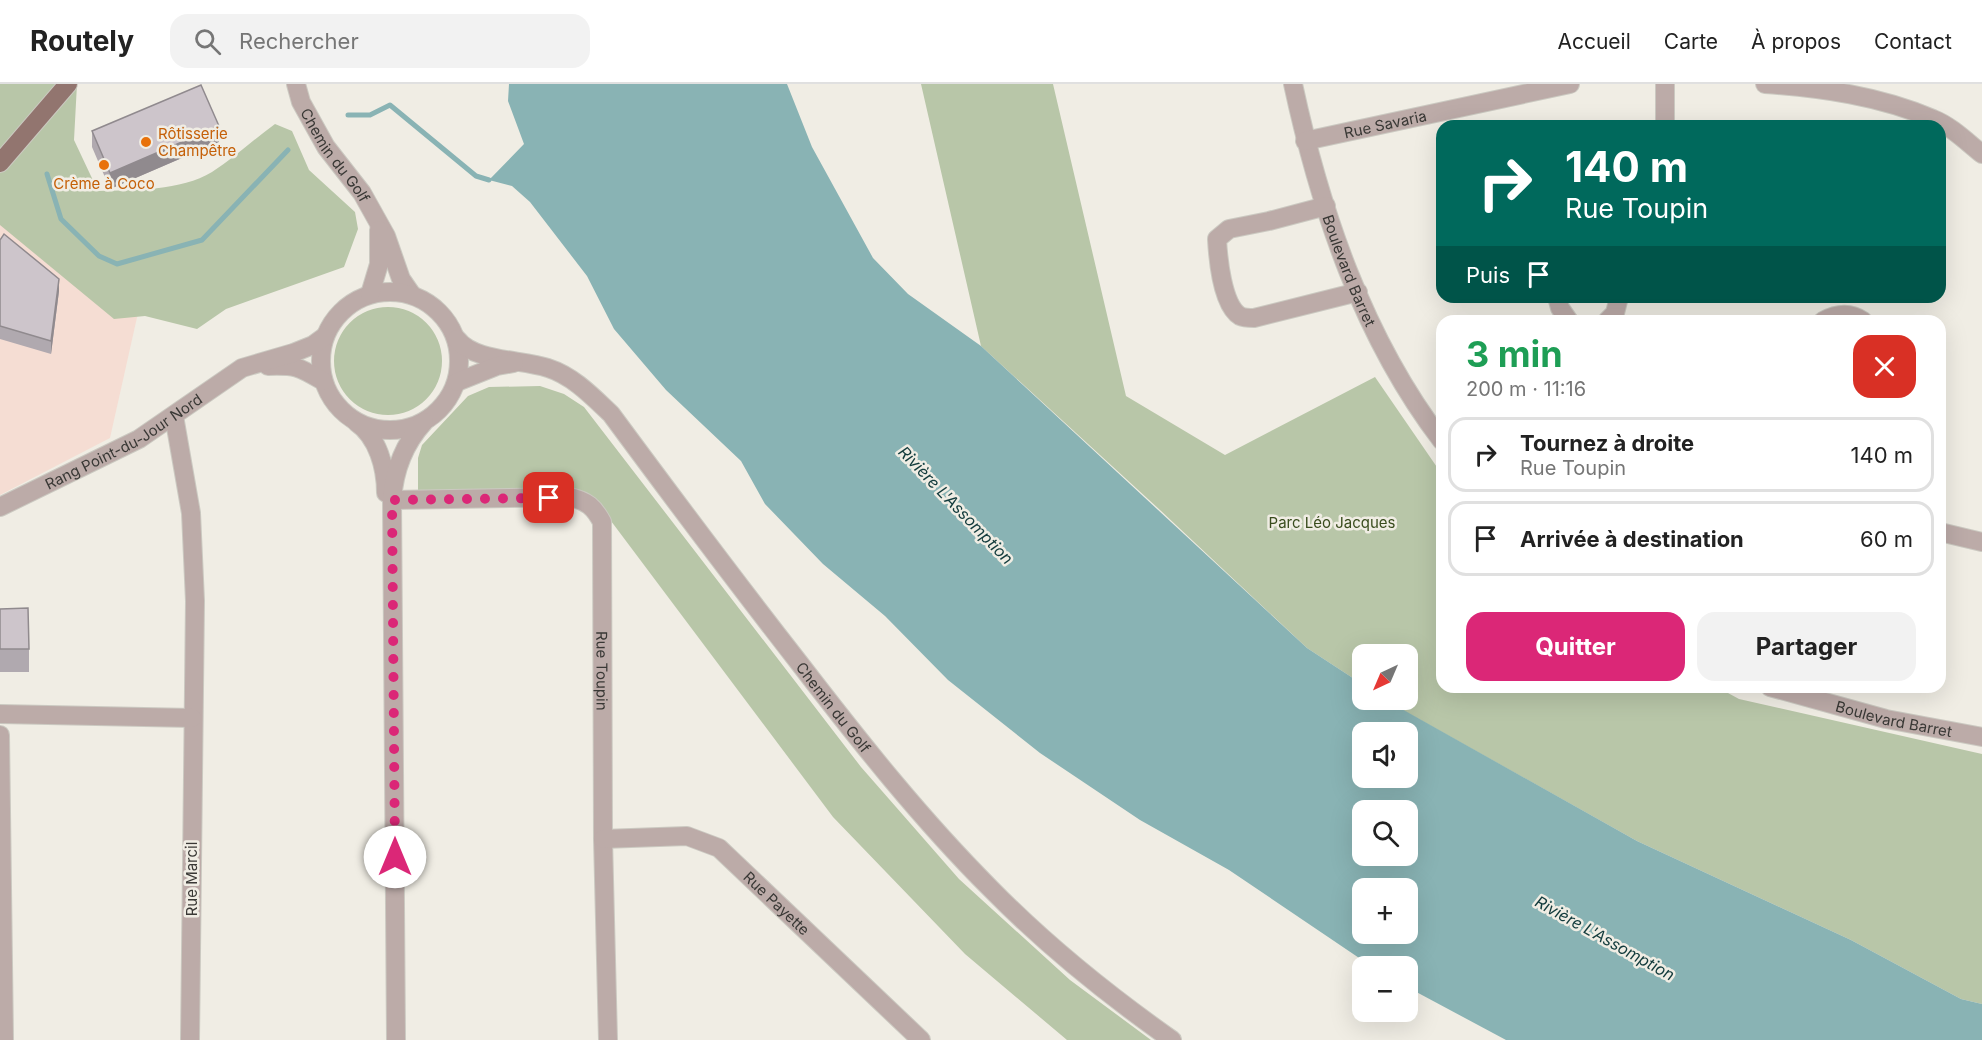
<!DOCTYPE html>
<html lang="fr">
<head>
<meta charset="utf-8">
<style>
	body { margin:0; font-family:Inter,sans-serif; background:#f2f2f2; color:#222; height:100vh; display:flex; flex-direction:column; font-size:22px; white-space:nowrap }
	* { box-sizing:border-box; margin:0 }
	p { font-size:20px; color:#767676 }
	.icon { flex:none; width:33px; height:33px; fill:none; stroke:currentColor; stroke-width:2; stroke-linecap:round; stroke-linejoin:round }
	.map { position:relative; flex:1; overflow:hidden }
	.panel { position:absolute; left:1436px; top:231px; width:510px; height:378px; display:flex; flex-direction:column; background:#fff; border-radius:18px; box-shadow:0 6px 24px #0002 }
	.panel>* { flex:none }
	.top-card { position:absolute; left:1436px; top:36px; width:510px; height:183px; border-radius:18px; box-shadow:0 6px 24px #0002; background:#00695c; color:#fff; overflow:hidden }
	.needle { width:39px; rotate:224deg }
	.controls { position:absolute; left:1352px; top:560px; display:grid; gap:12px }
	.controls a { display:grid; place-items:center; width:66px; height:66px; border-radius:12px; background:#fff; box-shadow:0 6px 24px #0002; font-size:30px }
	.pin { position:absolute; display:grid; place-items:center; width:51px; height:51px; color:#fff; margin:-26px; border-radius:12px; box-shadow:0 3px 9px #0006 }
	.me { position:absolute; width:66px; margin:-33px; rotate:0deg; stroke-linejoin:round; filter:drop-shadow(0 0 4px #0008) }
	.turn { display:flex; align-items:center; gap:21px; height:126px; padding:0 30px; font-size:27px }
	.turn .icon { width:78px; height:78px; stroke-width:2.5 }
	.turn b { display:block; font-size:42px; line-height:51px }
	.then { display:flex; align-items:center; height:57px; padding:0 30px; background:#0003; gap:12px; font-size:22px }
	.round { display:grid; place-items:center; flex:none; width:63px; height:63px; border-radius:18px; background:#f2f2f2 }
	.summary { display:flex; align-items:center; justify-content:space-between; height:102px; padding:0 30px }
	h1 { font-size:36px; font-weight:700; line-height:45px; color:#1e9e55 }
	.primary-button { display:flex; gap:12px; margin-top:auto; padding:12px 30px }
	.primary-button a { flex:1; height:69px; border-radius:18px; background:#db2777; color:#fff; font-size:24px; font-weight:700; line-height:69px; text-align:center }
	.primary-button a+a { background:#f2f2f2; color:#222 }
	ul { padding:0; list-style:none }
	li { display:flex; align-items:center; gap:18px; height:75px; margin:0 12px 9px; padding:0 18px; border:3px solid #e0e0e0; border-radius:18px }
	li div { flex:1 }
	li b { display:block; font-size:22px }
	li em { font-style:normal }
	header { display:flex; align-items:center; gap:36px; box-sizing:border-box; height:84px; padding:0 30px; background:#fff; border-bottom:2px solid #e0e0e0 }
	header strong { font-size:28px }
	nav { display:flex; gap:33px; margin-inline-start:auto; font-size:21px }
	.search { width:420px; height:54px; background:#f2f2f2; display:flex; align-items:center; gap:15px; box-sizing:border-box; padding:0 21px; border-radius:18px; color:#767676; font-size:22px }
	.map>svg:first-child { display:block }
	.commercial { fill:#f5ddd3 }
	.green { fill:#b8c6a8 }
	.water { fill:#89b3b4; fill-rule:evenodd }
	.lines { fill:none; stroke-linecap:round; stroke-linejoin:round }
	.stream { stroke:#89b3b4; stroke-width:5 }
	.minor-casing { stroke:#cbc9c1; stroke-width:20 }
	.major-casing { stroke:#cbc9c1; stroke-width:20 }
	.minor { stroke:#bcaba8; stroke-width:18 }
	.major { stroke:#92756f; stroke-width:18 }
	.wall { fill:#b0a9af }
	.shaded-wall { fill:#908a8e }
	.building { fill:#cdc5cb; stroke:#908a8e; stroke-width:1.5 }
	.route { stroke:#db2777; stroke-width:10; stroke-dasharray:0 18 }
	.food-dot { fill:#e8710a; stroke:#f0ede4; stroke-width:2 }
	.labels { text-anchor:middle; dominant-baseline:central; stroke-width:5; stroke-linejoin:round; paint-order:stroke }
	.street-label { font-size:15px; fill:#393835; stroke:#f0ede4 }
	.food-label { font-size:15px; fill:#c56008; stroke:#f0ede4; text-anchor:start }
	.park-label { font-size:15px; fill:#394c1d; stroke:#f0ede4 }
	.water-label { font-size:16px; font-style:italic; fill:#123b3c; stroke:#f0ede4 }
</style>
</head>
<body>
<header>
<strong>Routely</strong>
<div class="search"><svg class="icon" aria-label="search" viewBox="0 0 24 24"><circle cx="10" cy="10" r="6"/><path d="M15 15l6 6"/></svg>Rechercher</div>
<nav><a>Accueil</a><a>Carte</a><a>À propos</a><a>Contact</a></nav>
</header>
<div class="map">
<svg width="1982" height="956" viewBox="0 0 1982 956">
	<rect width="100%" height="100%" fill="#f0ede4"/>
	<!-- commercial -->
	<path class="commercial" d="M0,130L140,220L110,354L0,411Z"/>
	<!-- green -->
	<path class="green" d="M0,0H77L74,56L98,107C134,106 181,107 212,88C234,74 254,55 275,40L292,47L309,86L355,128L358,145L344,183L226,225L197,245L145,232L114,235L0,141Z
		M921,0H1053L1126,312L1225,371L1375,293L1441,389L1442,603H1717L1739,615L1982,670V920L1961,915L1851,856L1637,757L1390,619L1384,615H1407V570H1362V600L1307,564L1160,426L981,262Z
		M334 277a54 54 0 1 1 108 0a54 54 0 1 1-108 0Z
		M540,302L564,310L584,323L861,683L959,795L1070,896L1151,956H1067L965,870L833,733L599,421L578,409L418,406V374L422,361L468,312L489,303Z"/>
	<!-- water -->
	<path class="water" d="M509,0H787L812,63L873,174L908,210L981,262L1307,564L1362,600V615H1384L1637,757L1851,856L1961,915L1982,920V956H1506L1407,903V882H1371L1229,786L1140,736L1040,669L948,596L885,532L823,480L765,420L741,377L666,306L614,245L587,192L530,118L512,102L489,96L524,60L508,17ZM1362,648H1407V693H1362ZM1362,726H1407V771H1362ZM1362,804H1407V849H1362Z"/>
	<g class="lines">
		<!-- stream -->
		<path class="stream" d="M348,31H370L390,21L476,92L489,96
			M47,90L61,135L99,172L117,180L202,156L288,66"/>
		<defs>
			<g id="minor">
				<path id="s1" d="M296,0L301,18L326,63L362,109L386,152L401,195L412,211"/>
				<path id="s2" d="M1293,0C1320,125 1363,254 1442,357"/>
				<path d="M1665,0V42"/>
				<path d="M1765,0C1822,4 1880,12 1933,35C1951,42 1967,58 1982,70"/>
				<path id="s3" d="M1305,57L1570,0"/>
				<path d="M1326,122L1269,137L1229,145L1217,155C1218,173 1222,221 1240,232C1244,234 1249,234 1254,234L1358,208"/>
				<circle cx="390" cy="277" r="69"/>
				<path d="M370,210L379,180V146"/>
				<path d="M1557,213L1560,224L1569,237"/>
				<path d="M1607,237L1615,229L1619,213"/>
				<path d="M1823,237C1836,230 1850,228 1863,237"/>
				<path id="s4" d="M457,255C474,278 522,275 548,284C573,292 592,312 611,330C673,414 736,498 800,580C860,658 921,735 991,805C1046,861 1108,911 1172,956"/>
				<path d="M268,282C297,281 299,283 323,297"/>
				<path d="M457,298L497,282L514,279"/>
				<path d="M174,332L191,429L195,517L190,956"/>
				<path d="M356,338C378,353 386,384 386,409"/>
				<path id="s5" d="M392,416L570,413C587,417 594,423 602,438L603,755L608,956"/>
				<path id="s6" d="M0,423L139,355L242,284L293,269L313,261L324,253"/>
				<path d="M1940,448L1982,458"/>
				<path id="s7" d="M1770,603L1886,635L1982,653"/>
				<path d="M0,630L192,634"/>
				<path d="M0,651L4,956"/>
				<path id="s8" d="M603,755L687,752L719,764L921,956"/>
				<path d="M396,956L392,416C394,386 404,360 424,338"/>
			</g>
			<path id="major" d="M0,79L68,0"/>
		</defs>
		<!-- minor casing -->
		<use href="#minor" class="minor-casing"/>
		<!-- major casing -->
		<use href="#major" class="major-casing"/>
		<!-- minor -->
		<use href="#minor" class="minor"/>
		<!-- major -->
		<use href="#major" class="major"/>
	</g>
	<!-- wall -->
	<path class="wall" d="M92,47L219,58L110,105L92,63Z
		M0,156L59,207L51,270L0,255Z
		M0,525L29,565V588H0Z"/>
	<!-- shaded-wall -->
	<path class="shaded-wall" d="M219,42V58L110,105V89Z
		M59,195V207L51,270V257Z"/>
	<!-- building -->
	<path class="building" d="M201,1L219,42L110,89L92,47Z
		M4,150L59,195L51,257L0,242V156Z
		M28,524L29,565H0V525Z"/>
	<g class="lines">
		<!-- route -->
		<path class="route" d="M395,773L392,416L549,414"/>
	</g>
	<!-- markers -->
	<g class="food-dot">
		<circle cx="146" cy="58" r="6"/>
		<circle cx="104" cy="81" r="6"/>
	</g>
	<g class="labels">
		<!-- street labels -->
		<g class="street-label">
			<text stroke="none"><textPath href="#s3" startOffset="82">Rue Savaria</textPath></text>
			<text stroke="none"><textPath href="#s1" startOffset="82">Chemin du Golf</textPath></text>
			<text stroke="none"><textPath href="#s2" startOffset="195">Boulevard Barret</textPath></text>
			<text stroke="none"><textPath href="#s6" startOffset="140">Rang Point-du-Jour Nord</textPath></text>
			<text stroke="none"><textPath href="#s5" startOffset="369">Rue Toupin</textPath></text>
			<text stroke="none"><textPath href="#s4" startOffset="544">Chemin du Golf</textPath></text>
			<text stroke="none"><textPath href="#s7" startOffset="128">Boulevard Barret</textPath></text>
			<text transform="translate(191 795) rotate(-90)">Rue Marcil</text>
			<text stroke="none"><textPath href="#s8" startOffset="198">Rue Payette</textPath></text>
		</g>
		<!-- food labels -->
		<g class="food-label">
			<text x="158" y="49">Rôtisserie<tspan x="158" dy="17">Champêtre</tspan></text>
			<text x="104" y="99" text-anchor="middle">Crème à Coco</text>
		</g>
		<!-- park labels -->
		<g class="park-label">
			<text x="1332" y="438">Parc Léo Jacques</text>
		</g>
		<!-- water labels -->
		<g class="water-label">
			<text transform="translate(956 421) rotate(46)">Rivière L'Assomption</text>
			<text transform="translate(1605 854) rotate(29)">Rivière L'Assomption</text>
		</g>
	</g>
</svg>
<div class="controls">
<a><svg class="needle" viewBox="-14 -14 28 28"><path d="M0-13l5 13h-10z" fill="#e53935"/><path d="M0 13l5-13h-10z" fill="#767676"/></svg></a>
<a><svg class="icon" aria-label="sound" viewBox="0 0 24 24"><path d="M4 9h4l5-4v14l-5-4H4zM17 9q2 3 0 6"/></svg></a>
<a><svg class="icon" aria-label="search" viewBox="0 0 24 24"><circle cx="10" cy="10" r="6"/><path d="M15 15l6 6"/></svg></a>
<a>+</a>
<a>−</a>
</div>
<div class="pin" style="left:549px;top:414px;background:#d93025"><svg class="icon" aria-label="arrive" viewBox="0 0 24 24"><path d="M6 21V4h12l-3 4 3 4H6"/></svg></div>
<svg class="me" style="left:395px;top:773px" viewBox="-20 -20 40 40"><circle r="19" fill="#fff"/><path d="M0-13L10 11 0 6-10 11z" fill="#db2777"/></svg>
<div class="top-card">
<div class="turn"><svg class="icon" aria-label="right" viewBox="0 0 24 24"><path d="M7 20v-9h11M14 6l5 5-5 5"/></svg><div><b>140 m</b>Rue Toupin</div></div>
<div class="then">Puis<svg class="icon" aria-label="arrive" viewBox="0 0 24 24"><path d="M6 21V4h12l-3 4 3 4H6"/></svg></div>
</div>
<section class="panel">
<div class="summary"><div><h1>3 min</h1><p>200 m · 11:16</p></div><a class="round" style="background:#d93025;color:#fff"><svg class="icon" aria-label="close" viewBox="0 0 24 24"><path d="M6 6l12 12M18 6L6 18"/></svg></a></div>
<ul>
<li><svg class="icon" aria-label="right" viewBox="0 0 24 24"><path d="M7 20v-9h11M14 6l5 5-5 5"/></svg><div><b>Tournez à droite</b><p>Rue Toupin</p></div><em>140 m</em></li>
<li><svg class="icon" aria-label="arrive" viewBox="0 0 24 24"><path d="M6 21V4h12l-3 4 3 4H6"/></svg><div><b>Arrivée à destination</b></div><em>60 m</em></li>
</ul>
<div class="primary-button"><a>Quitter</a><a>Partager</a></div>
</section>
</div>
</body>
</html>
